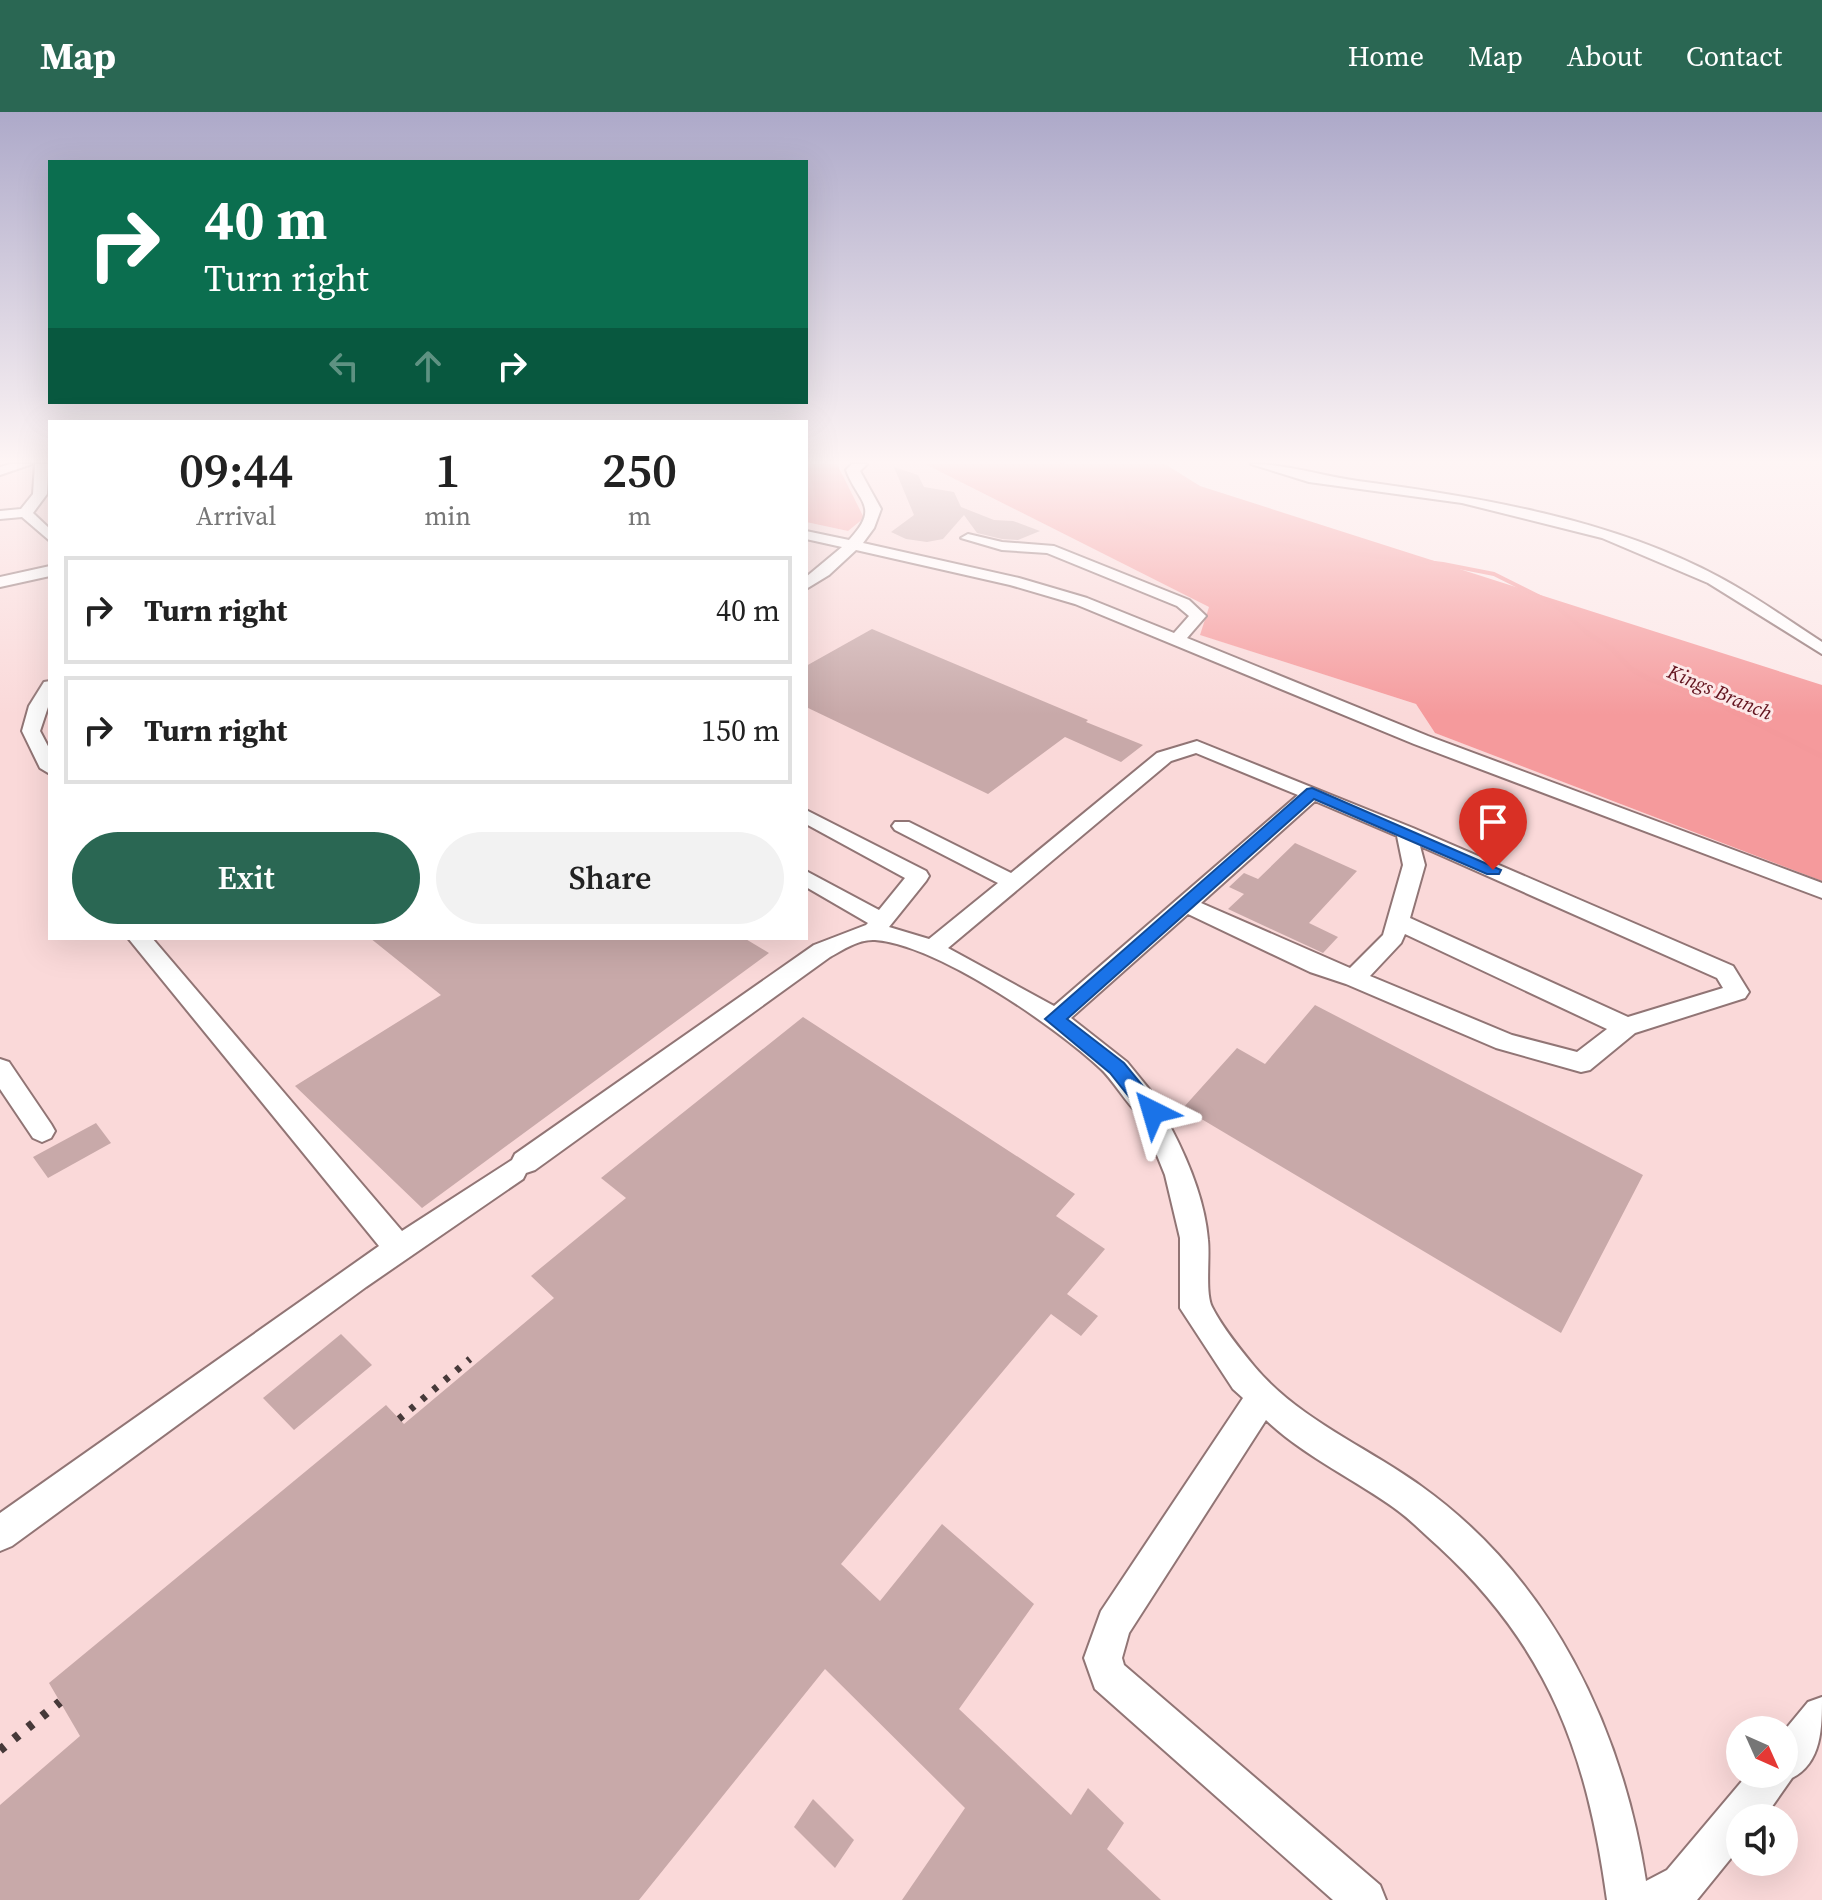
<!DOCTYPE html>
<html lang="en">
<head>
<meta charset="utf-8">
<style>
	body { margin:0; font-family:"Source Serif 4",serif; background:#f2f2f2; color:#222; height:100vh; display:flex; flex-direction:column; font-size:30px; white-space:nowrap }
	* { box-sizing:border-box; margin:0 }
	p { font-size:26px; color:#767676 }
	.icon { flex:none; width:44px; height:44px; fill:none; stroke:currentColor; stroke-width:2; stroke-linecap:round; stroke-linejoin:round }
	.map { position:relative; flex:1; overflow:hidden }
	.sheet { position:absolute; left:48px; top:308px; width:760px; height:520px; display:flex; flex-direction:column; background:#fff; border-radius:0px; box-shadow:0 8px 32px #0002 }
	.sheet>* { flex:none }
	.banner { position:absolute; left:48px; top:48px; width:760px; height:244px; border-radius:0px; box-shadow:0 8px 32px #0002; background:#0b6e4f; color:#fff; overflow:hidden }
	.needle { width:52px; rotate:135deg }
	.controls { position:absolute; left:1726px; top:1604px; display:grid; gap:16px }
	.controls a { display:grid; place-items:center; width:72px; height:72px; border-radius:50%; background:#fff; box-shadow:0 8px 32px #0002; font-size:40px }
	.pin { position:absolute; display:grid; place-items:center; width:68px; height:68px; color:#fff; margin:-82px -34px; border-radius:50% 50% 50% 0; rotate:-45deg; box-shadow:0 0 8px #0007 }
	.pin .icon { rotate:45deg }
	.me { position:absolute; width:88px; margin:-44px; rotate:320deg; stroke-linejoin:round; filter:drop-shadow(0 0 6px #0008) }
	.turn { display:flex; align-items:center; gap:28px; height:168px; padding:0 24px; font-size:36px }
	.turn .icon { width:104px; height:104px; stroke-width:2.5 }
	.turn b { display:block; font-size:56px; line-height:68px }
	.lanes { display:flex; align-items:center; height:76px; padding:0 24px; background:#0003; justify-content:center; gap:40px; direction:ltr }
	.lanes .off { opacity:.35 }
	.eta { display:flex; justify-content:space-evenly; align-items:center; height:136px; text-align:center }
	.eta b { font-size:48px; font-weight:600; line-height:56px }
	.cta { display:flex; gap:16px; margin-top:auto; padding:16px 24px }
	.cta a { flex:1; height:92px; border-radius:48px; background:#2a6753; color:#fff; font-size:32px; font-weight:600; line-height:92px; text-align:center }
	.cta a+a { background:#f2f2f2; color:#222 }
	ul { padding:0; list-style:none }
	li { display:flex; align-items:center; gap:24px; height:108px; margin:0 16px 12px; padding:0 8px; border:4px solid #e0e0e0; border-radius:0px }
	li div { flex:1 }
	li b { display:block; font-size:30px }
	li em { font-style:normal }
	header { display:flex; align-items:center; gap:48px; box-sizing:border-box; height:112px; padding:0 40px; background:#2a6753; color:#fff }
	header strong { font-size:38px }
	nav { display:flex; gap:44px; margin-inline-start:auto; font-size:28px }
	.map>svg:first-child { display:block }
	.built { fill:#fad9d9; fill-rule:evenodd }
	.forest { fill:#f59a9c }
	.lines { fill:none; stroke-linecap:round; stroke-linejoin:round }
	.stream-far1 { stroke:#f4999b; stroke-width:4 }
	.stream { stroke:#f4999b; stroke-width:5 }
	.building { fill:#c8a9a9 }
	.minor-casing { stroke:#917575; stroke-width:4 }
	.minor { fill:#fff; fill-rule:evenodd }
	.rail-far1 { stroke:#463939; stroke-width:7; stroke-dasharray:5 10; stroke-linecap:butt }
	.rail { stroke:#463939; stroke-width:9; stroke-dasharray:6 12; stroke-linecap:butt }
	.route { fill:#1a73e8; stroke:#114b97; stroke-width:2 }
	.labels { text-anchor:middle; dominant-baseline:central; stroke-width:6; stroke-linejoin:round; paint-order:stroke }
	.far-water-label { font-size:20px; font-style:italic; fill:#62131e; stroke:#fce8e8 }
</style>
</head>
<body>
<header>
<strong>Map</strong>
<nav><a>Home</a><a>Map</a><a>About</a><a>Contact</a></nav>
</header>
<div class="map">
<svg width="1822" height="1788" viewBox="0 0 1822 1788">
	<rect width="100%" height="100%" fill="#fce8e8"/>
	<!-- built -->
	<path class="built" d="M0,352H50V826H806V410L848,419L843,360L837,352H925L1209,495L1201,523L1416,592L1435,621L1822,769V1788H0ZM1740,1618H1784V1662H1740ZM1740,1706H1784V1750H1740Z"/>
	<!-- forest -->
	<path class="forest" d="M806,352H837L864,406L848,419L806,410Z
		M925,352H1165L1200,374L1822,573V769L1435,621L1416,592L1200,523L1209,495Z"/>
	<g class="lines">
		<!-- stream-far1 -->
		<path class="stream-far1" d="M1062,352L1051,361L1069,372L1122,384L1126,389L1129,408L1156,418L1443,452L1494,462L1552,491L1590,523"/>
		<!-- stream -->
		<path class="stream" d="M1587,521L1612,537L1631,557L1649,567L1716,591L1822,644"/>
	</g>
	<!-- building -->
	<path class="building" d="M894,355L918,363L924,375L954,380L961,395L994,408L1013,409L1040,419L1018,428L1002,427L977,421L964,403L943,427L927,430L906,427L891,420L914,403Z
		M872,517L1088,608L1086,610L1143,633L1121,650L1065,625L988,682L806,595V554Z
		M1295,731L1357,759L1309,811L1338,825L1323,841L1228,797L1244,782L1229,775L1244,761L1258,767Z
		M370,826H744L769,841L422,1096L295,974L441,883Z
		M1315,893L1643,1063L1561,1221L1183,996L1237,936L1265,952Z
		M803,905L1075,1082L1056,1104L1105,1137L1067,1182L1098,1204L1081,1224L1051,1202L841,1452L880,1489L942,1412L1034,1492L959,1597L1071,1703L1088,1676L1124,1711L1107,1737L1161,1788H902L965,1696L825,1557L639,1788H0V1693L80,1624L49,1571L386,1293L404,1312L554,1186L531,1164L626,1086L601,1066Z
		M96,1011L111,1031L48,1066L33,1045Z
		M341,1222L372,1253L294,1318L263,1286Z
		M813,1687L854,1728L835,1756L794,1715Z"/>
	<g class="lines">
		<defs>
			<path id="minor" d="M10,352H32L0,363V355Z
				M35,352H48L47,382L33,401L50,417V429L22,405L0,407V399L21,397L33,382Z
				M852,352H867L860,359L881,397L874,416L863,431L1019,466L1087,486L1174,521L1189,504L1177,494L1047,441L1002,438L961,426L968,422L1002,430L1054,434L1189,488L1206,504L1187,526L1428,624L1822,771V786L1414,632L1075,492L1010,473L856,438L829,463L806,477V465L842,435L806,427V419L849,428C881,394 858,391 846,358Z
				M1251,352C1286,352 1322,364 1358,369C1479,385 1611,407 1719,465C1755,484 1788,508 1822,530V542L1708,471L1602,426L1462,391L1309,370Z
				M50,454V464L0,475V465Z
				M50,569V589L40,619L50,638V662L40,656L22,619L29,594L44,570Z
				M1197,629L1413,716L1733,854L1749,880L1745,886L1635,921L1590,958L1581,960L1496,936L1346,872L1310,860L1188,802L1071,906L1127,950L1162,993L1166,1000L1162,1007C1156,1009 1151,1011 1145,1008C1131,999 1115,970 1101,957C1055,914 938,833 875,828C859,827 844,837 830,845L535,1058L526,1061L523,1067L366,1175L12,1434L0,1439V1401L379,1134L128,826H152L402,1119L512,1048L515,1042L814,833L866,813L868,811L806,775V759L879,798L905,766L806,712V698L926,759L929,764L926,769L889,815L929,827L998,771L895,718L892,714L895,710H909L1011,761L1157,641ZM1196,641L1298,683L1054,894L948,836L1171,649ZM1315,689L1397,724L1403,753L1383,823L1350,856L1201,791ZM1420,734L1717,866L1723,876L1628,905L1410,806L1425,753ZM1405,822L1607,917L1577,940L1512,923L1370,864L1401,831Z
				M0,947L9,950L51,1012L55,1019L51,1026L42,1030L33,1026L0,977Z
				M1161,1010L1170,1014C1188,1048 1205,1089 1208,1128C1210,1146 1205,1181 1212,1195C1222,1215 1240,1237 1254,1254C1298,1307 1367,1335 1421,1374C1551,1467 1622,1615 1646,1769L1667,1758L1748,1662H1784V1619L1808,1590L1822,1585C1822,1615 1822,1651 1792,1666L1764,1706H1740V1735L1697,1788H1607C1587,1642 1549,1536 1438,1434C1424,1422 1411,1408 1397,1398C1356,1368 1302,1343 1266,1308L1129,1521L1122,1546L1124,1553L1380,1773L1386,1788H1333L1095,1577L1084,1546L1101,1499L1243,1286L1233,1277L1180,1196V1126L1165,1063L1148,1021L1152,1014Z"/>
		</defs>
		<!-- minor casing -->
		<use href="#minor" class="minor-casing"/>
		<!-- minor -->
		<use href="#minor" class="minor"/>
		<!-- rail-far1 -->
		<path class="rail-far1" d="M399,1307L470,1247"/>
		<!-- rail -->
		<path class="rail" d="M0,1638L60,1590"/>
	</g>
	<!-- sky -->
	<linearGradient id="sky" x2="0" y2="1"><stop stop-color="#ada9c9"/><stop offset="0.58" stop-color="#fef5f5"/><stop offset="1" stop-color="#fef5f5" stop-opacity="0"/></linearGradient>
	<rect width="1822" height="603" fill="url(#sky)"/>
	<!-- route -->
	<path class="route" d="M1312,676L1501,758L1499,762H1487L1314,687L1067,907L1124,951L1160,995L1163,1000L1160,1006H1146L1110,961L1045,907L1307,677Z"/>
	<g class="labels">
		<!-- far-water labels -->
		<g class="far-water-label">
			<text transform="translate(1720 580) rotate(23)">Kings Branch</text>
		</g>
	</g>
</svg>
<div class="controls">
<a><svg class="needle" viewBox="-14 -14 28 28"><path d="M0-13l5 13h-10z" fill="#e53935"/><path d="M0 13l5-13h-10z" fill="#767676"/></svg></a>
<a><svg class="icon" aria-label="sound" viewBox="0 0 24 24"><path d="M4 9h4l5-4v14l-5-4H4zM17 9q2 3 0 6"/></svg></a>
</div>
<div class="pin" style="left:1493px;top:758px;background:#d93025"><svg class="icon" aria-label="arrive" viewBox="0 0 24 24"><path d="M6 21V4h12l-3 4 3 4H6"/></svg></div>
<svg class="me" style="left:1153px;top:1000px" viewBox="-20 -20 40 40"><path d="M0-17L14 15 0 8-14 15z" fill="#1a73e8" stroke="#fff" stroke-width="4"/></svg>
<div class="banner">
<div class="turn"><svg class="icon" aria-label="right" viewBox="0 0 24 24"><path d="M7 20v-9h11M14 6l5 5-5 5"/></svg><div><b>40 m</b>Turn right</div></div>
<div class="lanes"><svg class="icon off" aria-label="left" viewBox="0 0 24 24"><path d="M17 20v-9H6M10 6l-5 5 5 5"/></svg><svg class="icon off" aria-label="ahead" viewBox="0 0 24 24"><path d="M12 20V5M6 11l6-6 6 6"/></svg><svg class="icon" aria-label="right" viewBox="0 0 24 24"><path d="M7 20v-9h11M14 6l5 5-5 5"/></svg></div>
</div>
<section class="sheet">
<div class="eta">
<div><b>09:44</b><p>Arrival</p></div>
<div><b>1</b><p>min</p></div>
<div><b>250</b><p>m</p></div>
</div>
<ul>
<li><svg class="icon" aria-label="right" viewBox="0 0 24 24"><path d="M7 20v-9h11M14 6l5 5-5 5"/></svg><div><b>Turn right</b></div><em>40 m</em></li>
<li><svg class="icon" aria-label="right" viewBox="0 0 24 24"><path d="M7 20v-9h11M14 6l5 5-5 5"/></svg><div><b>Turn right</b></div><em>150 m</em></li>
</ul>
<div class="cta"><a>Exit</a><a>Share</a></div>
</section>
</div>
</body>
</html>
